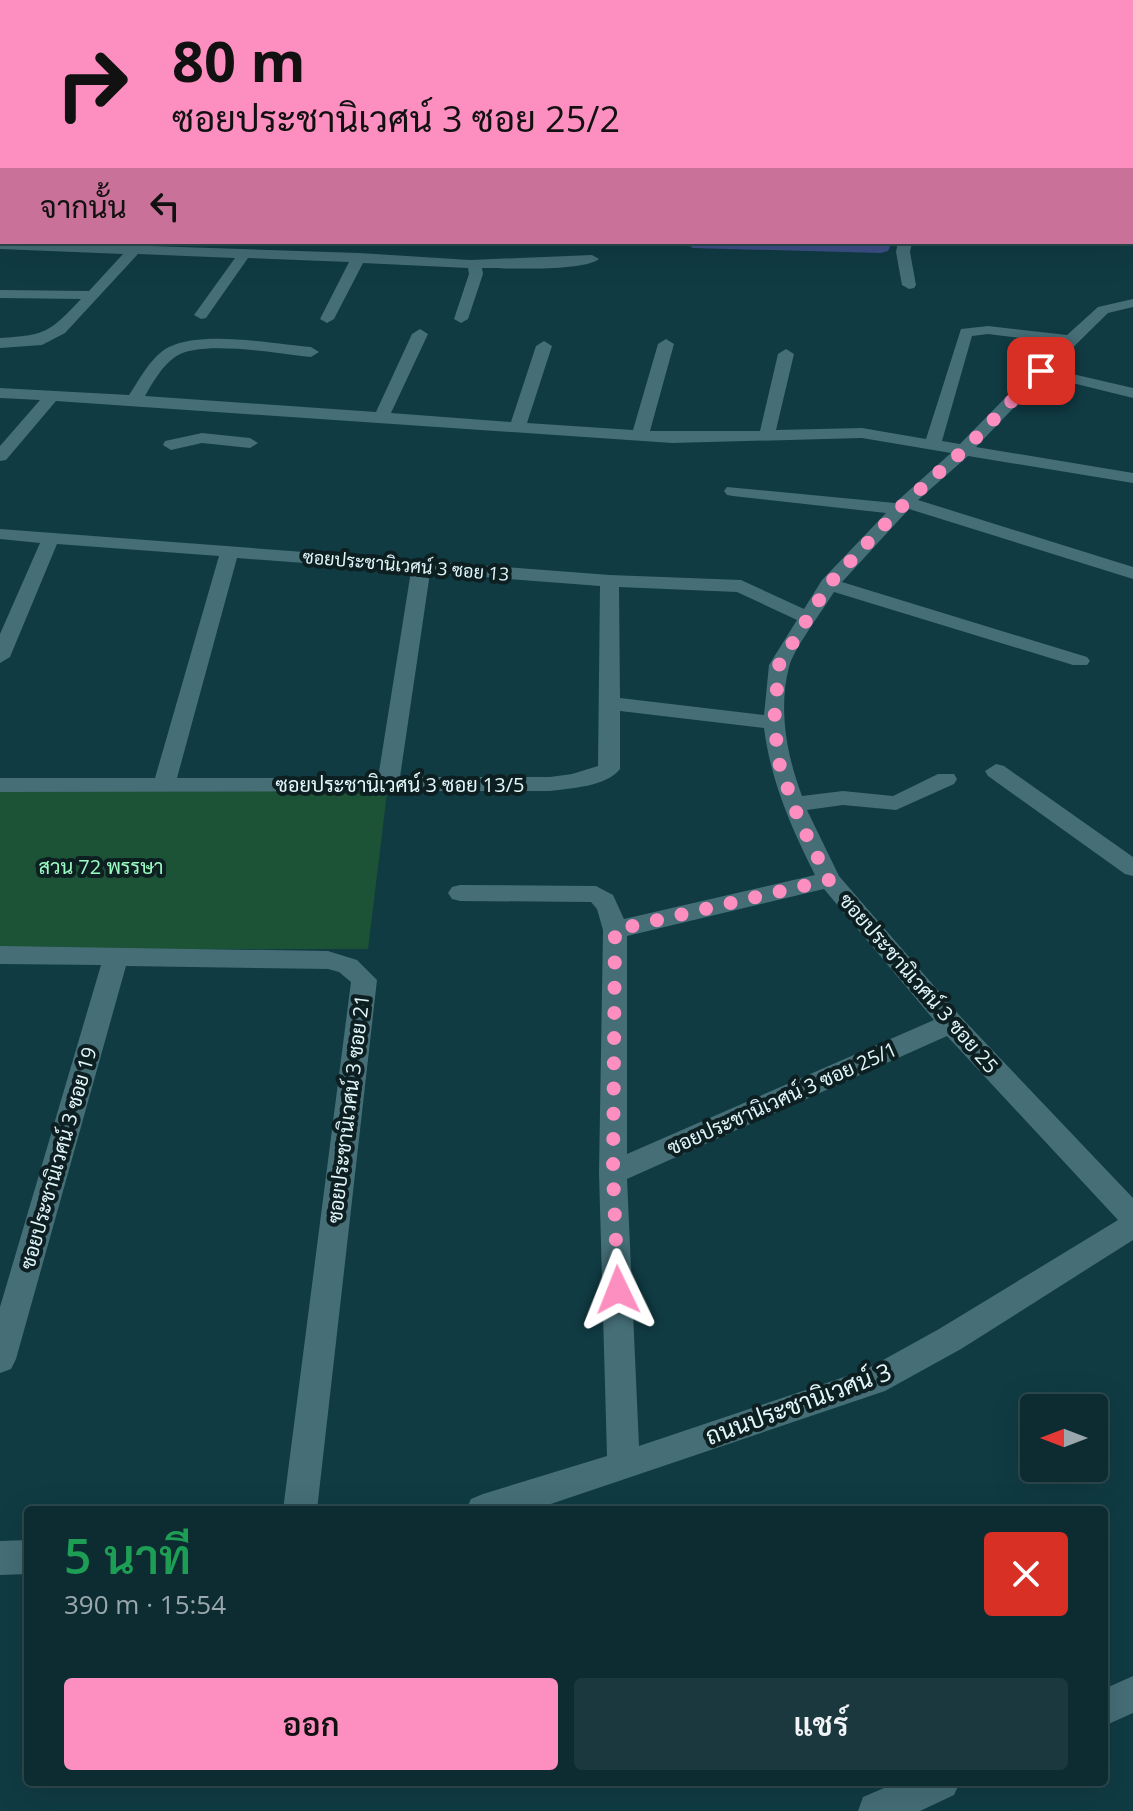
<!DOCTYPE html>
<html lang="th">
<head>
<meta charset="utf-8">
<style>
	body { margin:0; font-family:"Open Sans",Sarabun,sans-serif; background:#1a383e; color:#f1f3f6; height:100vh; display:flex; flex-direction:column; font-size:30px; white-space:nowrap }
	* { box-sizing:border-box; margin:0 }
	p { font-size:26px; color:#9aa7ac }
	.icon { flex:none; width:44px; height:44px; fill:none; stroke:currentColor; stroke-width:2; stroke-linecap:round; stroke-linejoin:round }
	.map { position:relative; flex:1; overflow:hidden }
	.details { position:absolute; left:24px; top:1506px; width:1084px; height:280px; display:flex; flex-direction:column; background:#0c2c32; border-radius:8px; box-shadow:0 8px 32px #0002,0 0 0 2px #2c484d }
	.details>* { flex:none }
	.guide { position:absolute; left:0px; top:0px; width:1134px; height:244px; box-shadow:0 8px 32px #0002,0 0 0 2px #2c484d; background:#fd8ec0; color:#111; overflow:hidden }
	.needle { width:52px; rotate:270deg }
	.buttons { position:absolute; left:1020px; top:1394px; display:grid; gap:16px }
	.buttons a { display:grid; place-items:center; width:88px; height:88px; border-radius:8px; background:#0c2c32; box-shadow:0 8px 32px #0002,0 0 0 2px #2c484d; font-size:40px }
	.pin { position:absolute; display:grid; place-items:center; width:68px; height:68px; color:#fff; margin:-34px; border-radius:16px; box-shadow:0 4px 12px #0006 }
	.me { position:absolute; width:88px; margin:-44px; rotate:358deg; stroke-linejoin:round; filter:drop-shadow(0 0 6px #0008) }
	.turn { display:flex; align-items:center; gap:28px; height:168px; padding:0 40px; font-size:36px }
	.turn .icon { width:104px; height:104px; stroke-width:2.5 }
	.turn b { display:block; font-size:56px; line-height:68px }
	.then { display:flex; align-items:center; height:76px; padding:0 40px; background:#0003; gap:16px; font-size:30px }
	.round { display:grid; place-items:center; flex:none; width:84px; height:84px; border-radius:8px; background:#1a383e }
	.headline { display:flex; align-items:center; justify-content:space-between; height:136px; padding:0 40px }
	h1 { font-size:48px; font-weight:600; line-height:60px; color:#1e9e55 }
	.primary-button { display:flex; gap:16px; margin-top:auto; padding:16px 40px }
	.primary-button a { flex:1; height:92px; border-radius:8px; background:#fd8ec0; color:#111; font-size:32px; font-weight:600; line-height:92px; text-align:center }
	.primary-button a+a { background:#1a383e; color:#f1f3f6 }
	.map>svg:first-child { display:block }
	.green { fill:#1c5235 }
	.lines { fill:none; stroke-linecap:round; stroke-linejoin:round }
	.canal { fill:#3d4f87; fill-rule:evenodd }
	.minor { fill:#456e77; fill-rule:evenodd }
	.highway { fill:#3eb0a3; fill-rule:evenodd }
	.route { stroke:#fd8ec0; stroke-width:14; stroke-dasharray:0 25.2 }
	.labels { text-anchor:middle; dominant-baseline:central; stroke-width:8; stroke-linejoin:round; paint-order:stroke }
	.far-street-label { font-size:18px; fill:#e1f7fc; stroke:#0e1f22 }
	.street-label { font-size:20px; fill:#e1f7fc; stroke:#0e1f22 }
	.park-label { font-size:20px; fill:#99fcc1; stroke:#0e1f22 }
	.near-street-label { font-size:24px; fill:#e1f7fc; stroke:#0e1f22 }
</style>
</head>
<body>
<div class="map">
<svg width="1133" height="1811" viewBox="0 0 1133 1811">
	<rect width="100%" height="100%" fill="#103b43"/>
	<!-- green -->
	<path class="green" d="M0,782L388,785L368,949H0Z"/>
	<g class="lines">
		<!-- canal -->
		<path class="canal" d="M0,212H2V224H0Z
			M683,242H892L888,251L881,253L693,248Z"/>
		<!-- minor -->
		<path class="minor" d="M44,0H56L43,2Z
			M126,0H137L125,2Z
			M211,0H222L210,2Z
			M275,0H286L274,2Z
			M357,0H368L356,2Z
			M444,0H455L443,2Z
			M613,0H624L612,2Z
			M703,0H713V1L704,2Z
			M857,0H867L868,2H858Z
			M954,0H1045L1044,2Z
			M1132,26H1133V32H1132Z
			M0,32H2L0,39Z
			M0,70H2V76H0Z
			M1132,85H1133V92H1132Z
			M0,106H2V113H0Z
			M0,153H2V161H0Z
			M1132,178H1133V186H1132Z
			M1132,211H1133V219H1132Z
			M0,241L359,253L470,260L592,255L599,259C582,272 506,268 482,268L483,274L468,319L461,323L454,319L469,274L468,268L363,263L334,319L327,323L320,319L349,262L248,258L206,318L201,319L194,315L235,258L138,254L65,333L42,345L0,348V338C46,335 49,333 81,299L0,298V290L89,291L123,254L0,249Z
			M898,242H912L910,252L916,285L914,288L909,289L902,285L896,252Z
			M1133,299V307L1108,313L1051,369L1133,388V398L1044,376L976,447L1133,473V483L968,456L918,500L1133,567V579L909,509L842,582L1087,657L1090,661L1087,665H1073L834,592C823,610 794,648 789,667C778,709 787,756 802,796L843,791L893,796L938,774H954L957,779L954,784L896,810L843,805L807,810L839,876L960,1016L1133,1198V1240L961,1349L885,1391L533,1510H466L471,1499L483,1494L607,1456L599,1173L603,930L597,909L591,902L460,901L452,899L448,893L452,887L460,885L596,886L613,895L624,919L815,875C791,827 771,782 764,728L620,711V769C606,787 571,788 550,791L0,792V778H155L219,556L57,544L10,657L0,663V634L40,543L0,539V529L610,575L741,580L804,609L822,580L886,513L733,496L727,495L724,491L727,487L895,503L951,453L862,438L672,443L56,401L6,460L0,461V446L40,400L0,398V388L129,395C140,379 151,356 169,347C204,330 273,344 311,347L319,352L311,357C280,354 200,339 175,357C162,366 153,382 145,396L376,412L412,334L420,329L428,334L391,413L511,422L536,346L544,341L552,346L527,423L633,430L658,344L666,339L674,344L650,431H760L778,354L786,349L794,354L776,430L862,428L926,439L961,329L988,326L1067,335L1098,307ZM988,334L1059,343L960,444L942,441L972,336ZM237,558L411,571L378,778H177ZM430,573L600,586L598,766L572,774L550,777H400ZM619,587L737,592L797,620L769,665L764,715L620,698ZM824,889L934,1020L627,1154V936ZM947,1036L1118,1220L939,1329L865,1370L639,1446L627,1179Z
			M202,433L250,438L258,443L250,448L202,443L171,450L163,445L165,441Z
			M996,764L1004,766L1133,857V876L1125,874L988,776L985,771Z
			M0,946L328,951L357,960L377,980L317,1510H283L351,982L339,972L328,969L126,966L16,1359L11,1369L0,1373V1307L101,965L0,964Z
			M28,1540V1574L0,1575V1541Z
			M1133,1676V1713L1104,1726V1689Z
			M898,1782H960L954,1795L920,1811H858L863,1797Z"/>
		<!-- highway -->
		<path class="highway" d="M0,122H2V130H0Z
			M1132,230H1133V238H1132Z"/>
	</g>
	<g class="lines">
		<!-- route -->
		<path class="route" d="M618,1290L613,1173L615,930L829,880L799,820L780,767L774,723L779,665L829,584L906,502L965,449L1041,371"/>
	</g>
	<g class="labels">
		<!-- far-street labels -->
		<g class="far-street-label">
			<text transform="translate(406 565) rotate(5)">ซอยประชานิเวศน์ 3 ซอย 13</text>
		</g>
		<!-- street labels -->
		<g class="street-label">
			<text x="400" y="784">ซอยประชานิเวศน์ 3 ซอย 13/5</text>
			<text transform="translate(919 983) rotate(49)">ซอยประชานิเวศน์ 3 ซอย 25</text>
			<text transform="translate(782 1098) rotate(-24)">ซอยประชานิเวศน์ 3 ซอย 25/1</text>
			<text transform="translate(348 1109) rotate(-83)">ซอยประชานิเวศน์ 3 ซอย 21</text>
			<text transform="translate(58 1158) rotate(-74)">ซอยประชานิเวศน์ 3 ซอย 19</text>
		</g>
		<!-- park labels -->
		<g class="park-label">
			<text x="101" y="866">สวน 72 พรรษา</text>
		</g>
		<!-- near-street labels -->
		<g class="near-street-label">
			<text transform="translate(798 1403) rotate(-20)">ถนนประชานิเวศน์ 3</text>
		</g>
	</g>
</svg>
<div class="buttons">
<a><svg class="needle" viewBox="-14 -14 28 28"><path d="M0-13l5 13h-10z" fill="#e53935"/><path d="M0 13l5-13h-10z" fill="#9aa7ac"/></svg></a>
</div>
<div class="pin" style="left:1041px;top:371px;background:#d93025"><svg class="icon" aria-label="arrive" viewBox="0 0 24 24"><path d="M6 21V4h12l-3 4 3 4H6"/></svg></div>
<svg class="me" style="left:618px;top:1290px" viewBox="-20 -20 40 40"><path d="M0-17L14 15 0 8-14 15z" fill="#fd8ec0" stroke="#fff" stroke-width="4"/></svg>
<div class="guide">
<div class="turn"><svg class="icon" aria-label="right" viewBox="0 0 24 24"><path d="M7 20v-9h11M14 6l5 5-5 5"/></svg><div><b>80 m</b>ซอยประชานิเวศน์ 3 ซอย 25/2</div></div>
<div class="then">จากนั้น<svg class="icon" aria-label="left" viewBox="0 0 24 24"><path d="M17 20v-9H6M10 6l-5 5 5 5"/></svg></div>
</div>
<section class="details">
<div class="headline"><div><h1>5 นาที</h1><p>390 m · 15:54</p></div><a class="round" style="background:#d93025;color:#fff"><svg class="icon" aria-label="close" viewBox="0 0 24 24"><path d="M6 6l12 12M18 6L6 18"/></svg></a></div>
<div class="primary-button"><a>ออก</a><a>แชร์</a></div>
</section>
</div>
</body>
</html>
